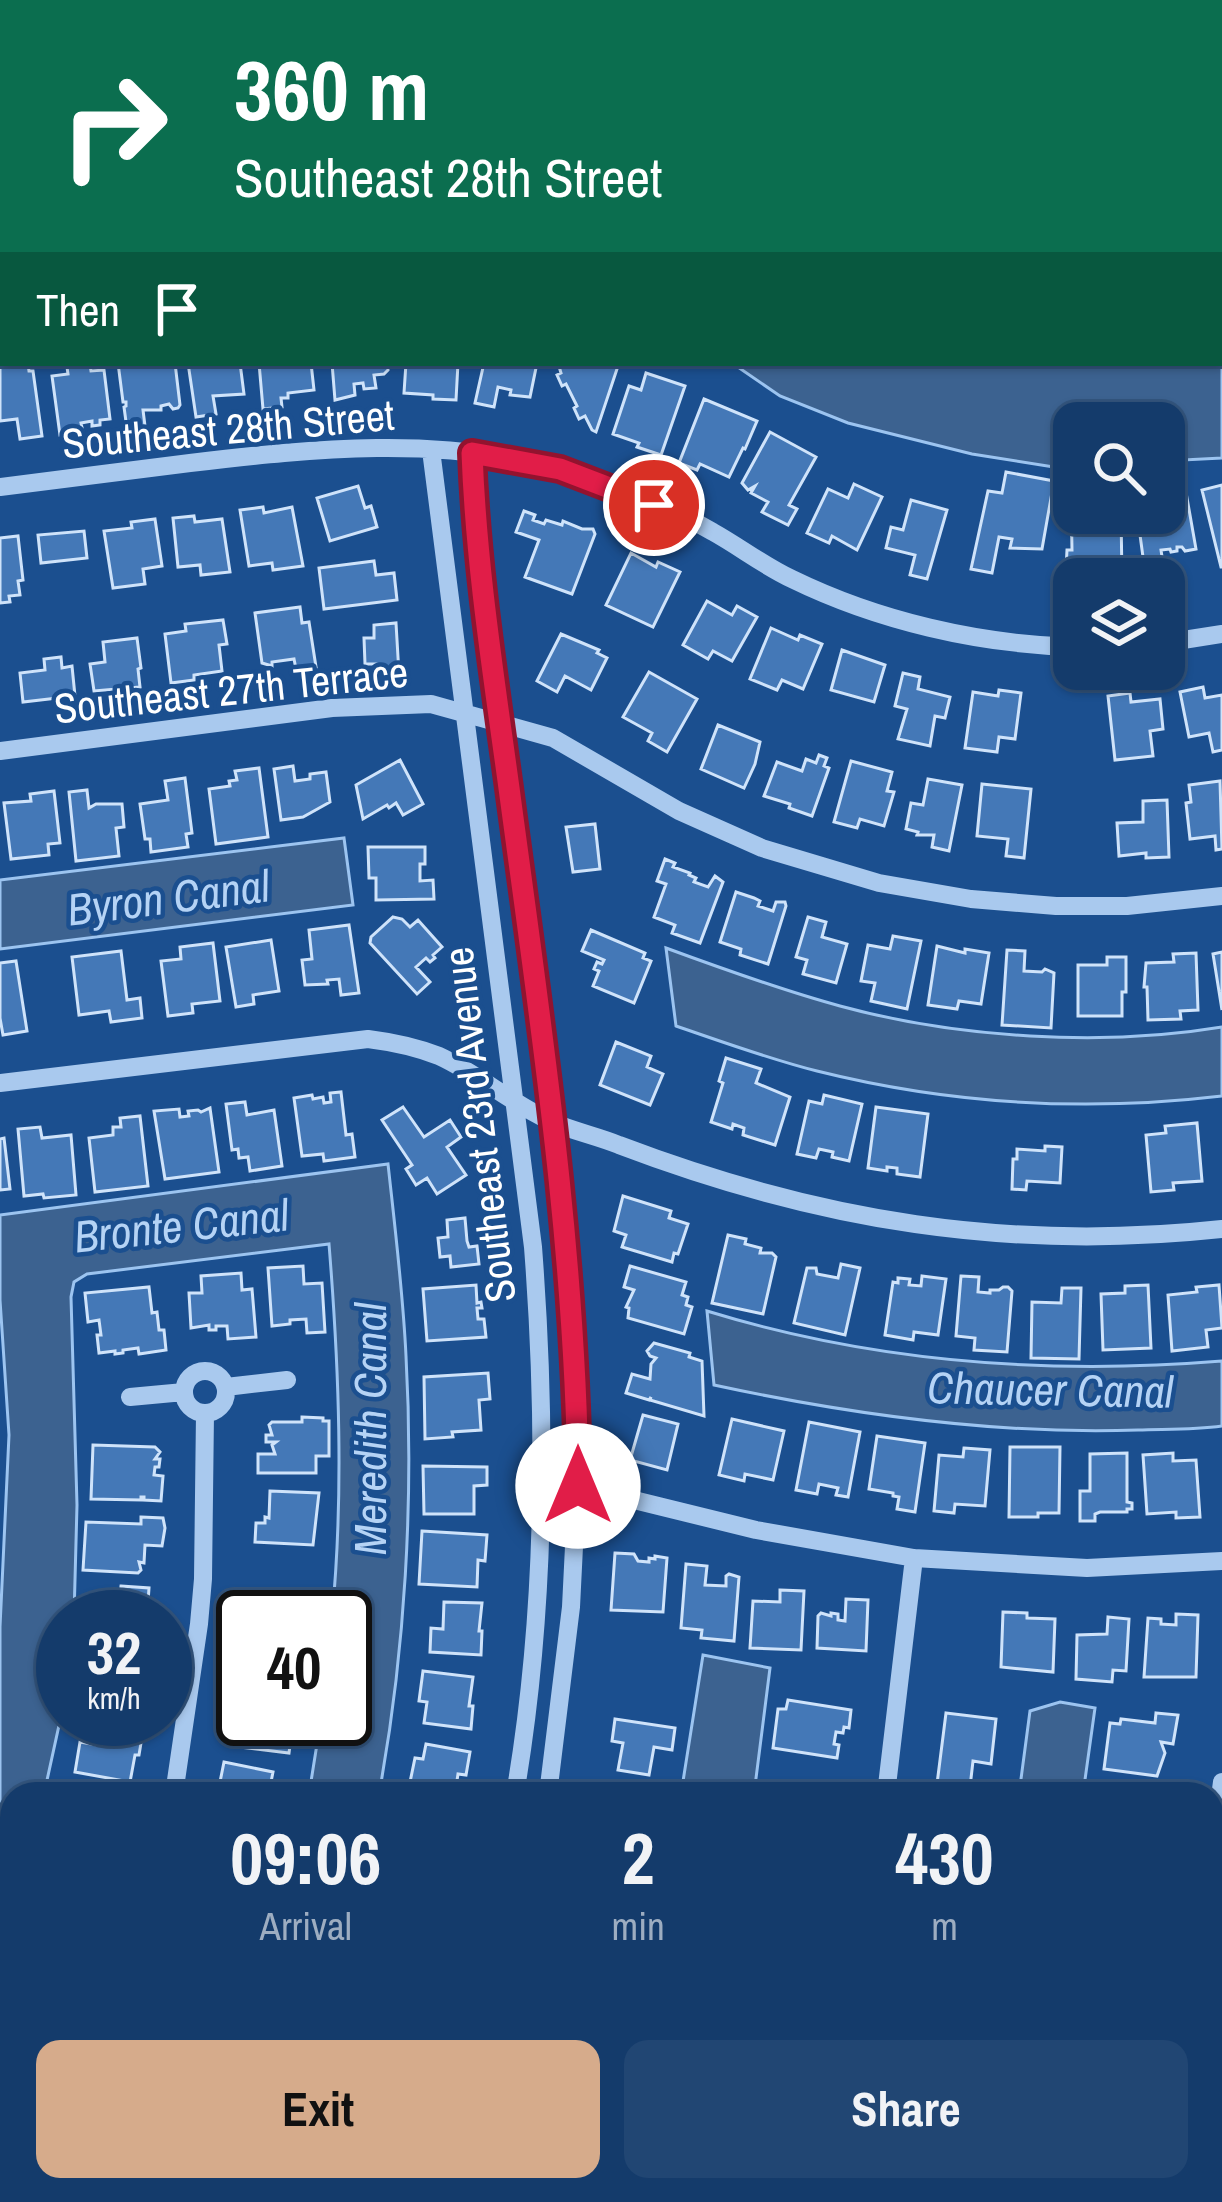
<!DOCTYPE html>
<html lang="en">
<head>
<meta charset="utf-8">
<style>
	body { margin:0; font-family:"Archivo Narrow",sans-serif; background:#214673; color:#f1f3f6; height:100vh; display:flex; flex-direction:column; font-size:45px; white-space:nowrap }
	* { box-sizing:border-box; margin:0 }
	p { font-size:39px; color:#9dadc1 }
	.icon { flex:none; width:66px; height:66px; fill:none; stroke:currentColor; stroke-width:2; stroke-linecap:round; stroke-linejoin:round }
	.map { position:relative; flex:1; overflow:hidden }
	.details { position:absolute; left:0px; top:1782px; width:1224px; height:420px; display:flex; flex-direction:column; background:#143b6b; border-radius:36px 36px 0 0; box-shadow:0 3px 9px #0004,0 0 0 3px #33557e }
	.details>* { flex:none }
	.banner { position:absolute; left:0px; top:0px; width:1224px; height:366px; box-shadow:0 3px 9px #0004,0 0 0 3px #33557e; background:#0b6e4f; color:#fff; overflow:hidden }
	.buttons { position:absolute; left:1053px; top:402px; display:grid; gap:24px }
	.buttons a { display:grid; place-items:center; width:132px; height:132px; border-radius:24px; background:#143b6b; box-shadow:0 3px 9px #0004,0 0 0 3px #33557e; font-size:60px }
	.speed { position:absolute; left:36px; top:1590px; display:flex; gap:24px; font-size:60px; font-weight:700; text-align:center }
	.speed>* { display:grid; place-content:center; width:156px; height:156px; border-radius:50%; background:#143b6b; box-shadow:0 3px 9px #0004,0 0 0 3px #33557e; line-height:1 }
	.speed small { font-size:30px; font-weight:400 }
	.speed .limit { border:6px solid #111; border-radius:18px; background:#fff; color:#111 }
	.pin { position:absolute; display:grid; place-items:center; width:102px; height:102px; color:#fff; margin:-51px; border:6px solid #fff; border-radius:50%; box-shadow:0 3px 12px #0007 }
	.me { position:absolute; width:132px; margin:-66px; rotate:0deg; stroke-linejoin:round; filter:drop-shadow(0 0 9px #0008) }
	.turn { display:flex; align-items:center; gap:42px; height:252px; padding:0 36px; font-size:54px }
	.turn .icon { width:156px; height:156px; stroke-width:2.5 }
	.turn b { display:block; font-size:84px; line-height:102px }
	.then { display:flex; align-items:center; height:114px; padding:0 36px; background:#0003; gap:24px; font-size:45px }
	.eta { display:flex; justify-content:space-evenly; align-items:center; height:204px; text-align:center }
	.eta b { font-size:72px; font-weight:700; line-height:84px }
	.button { display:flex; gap:24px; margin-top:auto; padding:24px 36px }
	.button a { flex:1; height:138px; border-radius:24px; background:#d6ab8b; color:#111; font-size:48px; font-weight:700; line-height:138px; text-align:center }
	.button a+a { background:#214673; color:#f1f3f6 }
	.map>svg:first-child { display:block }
	.water { fill:#3c6290; stroke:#9cc4f0; stroke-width:3 }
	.building { fill:#4478b7; stroke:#cfe3fa; stroke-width:3 }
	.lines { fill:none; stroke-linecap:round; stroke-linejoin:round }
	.minor { stroke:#a9c9ee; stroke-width:18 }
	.route-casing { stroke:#92132f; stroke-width:30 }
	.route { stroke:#e11d48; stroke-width:21 }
	.labels { text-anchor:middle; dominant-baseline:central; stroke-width:9; stroke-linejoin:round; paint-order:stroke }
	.street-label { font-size:42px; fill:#fff; stroke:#1b4f8f }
	.water-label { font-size:45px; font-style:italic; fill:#b5d3f5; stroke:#1b4f8f }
</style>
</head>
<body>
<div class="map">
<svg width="1222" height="2202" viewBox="0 0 1222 2202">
	<rect width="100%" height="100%" fill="#1b4f8f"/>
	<!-- water -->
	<path class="water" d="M0,0H1222V458L1164,461V423H1074V468H1060L972,454L848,423L780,396L732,363H1221V3H3V339H0Z
		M344,838L353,905L0,949V880Z
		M666,948C723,969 781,990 840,1006C957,1038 1103,1047 1222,1027V1096C1087,1112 949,1104 817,1071C769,1059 723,1042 676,1026Z
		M388,1164C395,1228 403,1292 406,1356C414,1499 405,1653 379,1794H309L321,1719H345V1617H332C344,1493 339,1368 329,1244L87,1274L74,1282L71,1297L77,1505L74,1617H63V1707L44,1794H12V1873L0,1870V1627L9,1435L0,1300V1215Z
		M707,1311C873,1362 1050,1375 1222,1361V1426C1194,1430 1166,1429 1138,1430C996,1435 853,1415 714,1385Z
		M703,1655L770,1668L754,1794H681Z
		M1060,1702L1095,1708L1083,1794H1019L1030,1711Z"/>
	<!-- building -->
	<path class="building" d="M0,357H3V363H28L29,371H33L42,436L20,439L17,419L0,421Z
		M118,363H175L180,405L178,408L173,409L169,404L161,406V410H143L145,426L127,429L124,407L126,406V402H123Z
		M188,363H240L244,394L213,396L216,414L196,417Z
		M259,363H311L314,390L288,393V398H281L282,407L263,409Z
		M332,363H387L388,370L384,374L374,375L376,388L364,389L363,383L354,384L355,395L335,400Z
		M406,363H458L456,400L433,399V395L404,393Z
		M484,363H537L530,397L510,395L511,390L498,387L494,407L475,403Z
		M558,363H619L596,432L592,430L585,416L579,419L574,408L577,406L566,384L562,386L557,375L561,373Z
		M90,365L91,371L104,370L110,419L100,420V425L92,426V421L81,423L83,432L60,435L52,376L68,374L67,367Z
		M646,373L685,386L661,455L637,447L639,443L613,434L629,386L641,390Z
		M704,399L757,421L745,449L743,448L729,477L700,464L697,470L679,463Z
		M770,432L816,457L789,505L797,509L788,525L762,512L768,502L751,493L755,486L748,490L742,483Z
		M1006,472L1054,481L1042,549L1010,548L1012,539L999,537L992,573L971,569L988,491L1002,493Z
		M1184,481L1196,549L1185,551L1182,547H1177V551L1171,552L1170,549L1161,550L1166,583L1164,579H1146L1137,513H1164V484Z
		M854,484L882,497L857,550L832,536L829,543L807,533L828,489L848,498Z
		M1222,485V567H1221L1202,490Z
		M358,486L365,508L371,506L377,527L330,541L317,498Z
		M1071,495H1074V513H1121L1122,579H1097V569H1087L1086,574H1076L1077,569H1066L1067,550H1072Z
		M911,500L947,510L927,579L910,575L915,555L886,548L891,527L903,530Z
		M263,507L264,513L292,507L303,566L273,570L272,563L249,566L240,510Z
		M524,511L535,515L533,520L544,524L546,520L562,525L563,521L582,529H593L595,534L572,594L525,577L539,540L516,532Z
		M194,516L195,522L222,519L230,572L201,575L200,565L178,567L173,518Z
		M155,519L162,566L143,569L145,584L113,588L104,531L132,528L131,522Z
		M84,531L87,558L41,563L38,535Z
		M18,536L23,580L18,581L20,595L9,596L10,602L0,603V538Z
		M631,553L656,567L658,562L680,572L653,627L606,605Z
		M374,561L376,575L394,573L397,600L324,609L319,568Z
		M707,601L732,615L737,606L757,617L732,661L713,651L708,659L683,645Z
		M300,607L302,623L309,622L316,667L296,669L294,659L272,662V666L262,663L255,613Z
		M223,620L227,644L219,645L222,671L194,675V680L171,683L165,634L186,631L185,624Z
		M396,623L399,674L376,675V664H365L364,638H374V625Z
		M771,628L798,640L800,635L822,644L803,689L782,680L777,690L750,679Z
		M561,634L599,650L597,653L607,658L591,690L565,676L557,692L537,681Z
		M137,638L141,668L138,669L140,687L94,691L90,664L105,662L103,642Z
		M842,650L885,665L874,702L831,690Z
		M61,657L62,668L72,666L75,696L23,702L20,673L45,670L44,659Z
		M649,672L697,699L667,752L648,741L652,733L623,717Z
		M903,673L920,677L918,689L950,697L945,718L935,716L930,746L898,739L907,709L895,706Z
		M1203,687L1205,698L1222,695V750L1213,752L1209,733L1189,737L1180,692Z
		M999,690L1021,693L1015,739L999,737L997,752L965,748L973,692L998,696Z
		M1130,693L1131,702L1160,699L1163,729L1150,731L1153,756L1115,760L1108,696Z
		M718,725L760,742L755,764L744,788L701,769Z
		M819,755L827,758L824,766L829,768L812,816L789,808L790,804L764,796L777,762L802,771L806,759L816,763Z
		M400,760L423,804L403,815L396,803L389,808L387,805L363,819L356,785Z
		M851,761L892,772L887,791L894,792L884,826L860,819L857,828L834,822Z
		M293,766L295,781L310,779V774L326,772L330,802L303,817L281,820L274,769Z
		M259,768L268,837L216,844L209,789L230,786L229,781L237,780L235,771Z
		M185,778L192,833L186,834L188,847L151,852L150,839H145L140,804L168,800L165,781Z
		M928,779L962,785L949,851L932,847L934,835H917L918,832L906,829L911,803L923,805Z
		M1220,781L1222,849L1216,850L1215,836L1190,839L1186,803L1191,802L1189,785Z
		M982,784L1031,789L1024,858L1006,856L1008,839L977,836Z
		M87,790L89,808L96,804H122L124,827L116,828L119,856L76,861L69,792Z
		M54,791L60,843L48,844L49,855L11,859L4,803L31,801L30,794Z
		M1167,800L1169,857L1146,858V853L1119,856L1117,823L1143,822V801Z
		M595,824L600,869L573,872L566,827Z
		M368,847H425V864H420V881L433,880L434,899L376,900V878H369Z
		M665,859L675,863L673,867L690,873L689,875L696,878L694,882L708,887L715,876L723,882L700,943L672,933L675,925L654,917L666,884L657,881Z
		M736,892L754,898L760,901L758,906L773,911L776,902H785L786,906L768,964L740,955L741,949L720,942Z
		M393,917L402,919L410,927L418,920L442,947L433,955L435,958L430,962L426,958L416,967L430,982L417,994L370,943L371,937Z
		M808,917L826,922L822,937L847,944L836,983L803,974L807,960L796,957Z
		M349,925L359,993L341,995L339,979L327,980L328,984L305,985L302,960L312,959L309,930Z
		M591,930L645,953L643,958L651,961L634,1003L593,986L599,971L594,969L597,962L602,964L604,960L582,951Z
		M893,936L921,941L907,1009L871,1001L875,983L861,981L868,945L890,949Z
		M271,940L279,991L253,995L254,1004L236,1007L226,947Z
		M213,943L220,1001L192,1004L193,1013L168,1016L161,961L181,959L180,947Z
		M937,946L965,953V949L989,953L981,1004L959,1001L957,1009L928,1005Z
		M1007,950L1025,951L1024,971L1042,972L1045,969L1054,973L1051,1028L1002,1025Z
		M121,951L127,1000L140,998L142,1018L111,1022L109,1011L79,1015L72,957Z
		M1222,952V1010L1213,954Z
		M1196,953L1198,1010L1180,1011L1181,1019L1148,1020L1147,987H1144L1146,963L1174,962L1173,954Z
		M1107,957H1126V992H1122V1016H1078V965H1107Z
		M16,961L27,1031L3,1035L0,1018V963Z
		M616,1042L651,1056L647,1067L663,1074L650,1105L600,1085Z
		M726,1058L761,1069L756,1083L790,1097L775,1145L743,1135L744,1128L733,1124L732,1129L711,1122L723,1083L719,1081Z
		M341,1092L346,1135L352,1134L355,1157L324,1161L323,1154L302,1156L294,1098L312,1095L313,1099L323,1097L324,1103L331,1102L330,1093Z
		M824,1095L862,1104L849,1161L832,1157L833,1152L819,1149L816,1158L797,1154L809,1101L822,1104Z
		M245,1102L247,1115L274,1110L282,1166L250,1171L248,1157L239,1158L238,1149L232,1150L226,1104Z
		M403,1107L424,1137L450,1120L461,1137L447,1147L466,1175L437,1194L427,1178L416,1185L406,1169L412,1165L382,1120Z
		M876,1107L928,1114L920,1177L897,1174V1168L887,1167V1171L868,1168Z
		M210,1108L219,1172L165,1179L154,1111L179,1109L180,1117L189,1116L188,1111L198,1110L201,1112Z
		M140,1116L148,1186L95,1192L89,1138L113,1135V1127H121L120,1118Z
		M1197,1123L1202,1181L1173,1183L1174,1190L1151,1192L1146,1135L1166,1133L1165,1126Z
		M40,1127L42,1138L71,1135L76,1195L44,1198L43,1194L24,1196L18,1129Z
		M4,1138L10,1189L0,1190V1139Z
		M1045,1146L1062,1147L1060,1183L1027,1181L1026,1190L1012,1189L1013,1159H1017V1149L1045,1151Z
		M623,1196L671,1211L669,1218L688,1224L678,1254L674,1253L672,1262L622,1247L626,1235L614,1231Z
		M465,1218L467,1241L469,1247L477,1246L479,1264L451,1267L450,1256L440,1257L438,1238L448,1237L447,1220Z
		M728,1235L746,1239L745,1244L761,1248L760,1253H772L776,1257L763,1314L712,1303Z
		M841,1264L860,1268L845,1335L794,1323L807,1268H816L817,1274L838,1278Z
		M303,1266L304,1284L322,1283L325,1332L307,1333L306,1319L290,1320V1324L272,1326L268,1268Z
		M630,1266L686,1282L682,1295L688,1297L686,1305L692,1307L684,1334L628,1318L629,1308L626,1307L634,1290L624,1287Z
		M241,1273L242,1290L252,1289L256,1337L228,1339L227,1326H216V1330H209V1325L191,1328L189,1293H202L201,1276Z
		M922,1276L946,1279L938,1335L914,1332L913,1340L885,1335L893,1282L898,1283V1278L910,1279L909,1285L921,1286Z
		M961,1276L979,1277L978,1292L990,1293V1290H999L1003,1287H1008L1012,1291L1007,1352L974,1350L975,1338L956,1336Z
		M476,1285L477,1303L481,1302L482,1308H477L478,1319H484L486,1337L427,1341L423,1289Z
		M1148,1285L1151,1348L1103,1350L1101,1294L1125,1293V1286Z
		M1219,1285L1222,1328L1206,1330L1208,1347L1172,1351L1168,1295L1197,1292L1196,1287Z
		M149,1287L152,1313L157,1312L159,1330H164L166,1350L139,1354L138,1348L123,1350V1353L115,1354V1351L99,1353L97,1335H101L99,1320L88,1322L85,1293Z
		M1062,1288H1081L1079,1359L1031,1358L1032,1302L1061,1303Z
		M654,1343L690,1353L689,1357L702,1361L704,1416L650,1400L651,1397L649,1400L626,1393L632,1374L650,1379L651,1364L656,1358L650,1356L647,1351Z
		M488,1373L490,1399L479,1400L481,1430L452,1432L453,1437L425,1439L424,1377Z
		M643,1415L678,1424L667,1470L630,1460Z
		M302,1417L323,1418V1421H329V1456H316V1473H258V1454H275L272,1445L276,1442H266V1435H272L269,1425L272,1422H302Z
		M732,1419L784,1431L773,1480L745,1474L744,1481L719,1475Z
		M809,1422L860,1432L848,1497L836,1495L838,1488L819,1484L817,1494L796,1490Z
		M877,1436L925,1443L915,1512L897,1509L899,1497L893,1496V1493L869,1489Z
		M93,1445L155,1447L160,1452L155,1459H160L159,1467H155L154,1475L163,1476L161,1501L144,1500V1497H141V1500L91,1499Z
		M1010,1447H1060L1059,1513H1038V1517H1009Z
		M964,1448L990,1450L985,1506L955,1504L954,1513L934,1511L939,1455L963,1457Z
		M1127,1453V1502L1132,1503V1509H1127V1512H1100L1095,1514V1521H1080V1491H1090V1454Z
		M1173,1453V1461L1196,1460L1200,1517L1176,1518V1512L1147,1514L1143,1455Z
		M423,1466L487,1467V1485L474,1486V1514H424Z
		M270,1491L319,1493L313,1545L255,1542L256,1523H265V1517L269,1518Z
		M141,1517L163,1518L165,1528L162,1546L145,1545L144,1563L139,1562L141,1570L138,1573L83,1570L86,1522L141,1524Z
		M422,1531L487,1535L485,1561L478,1560L477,1587L419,1584Z
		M615,1553L634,1554L638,1561L649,1562V1558L655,1559V1556L667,1558L663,1612L611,1610Z
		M686,1564L707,1566L705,1585L726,1586V1576L729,1574L739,1577L734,1641L701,1638L702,1630L681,1628Z
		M121,1586L149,1588L147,1617H93L94,1596L120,1597Z
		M780,1590L804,1591L801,1650L750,1648L753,1601L780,1602Z
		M846,1599L868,1600L866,1651L817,1648L818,1616L821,1613L831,1616V1613L838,1614V1620L845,1621Z
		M444,1602L482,1603L479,1631H482L481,1655L430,1652L431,1628L443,1629Z
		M1003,1612L1027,1613V1618L1055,1619L1053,1672L1001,1667Z
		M1176,1614L1198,1615L1196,1677H1144L1148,1618L1161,1619V1624L1176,1625Z
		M1108,1617L1129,1619L1126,1671L1113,1670L1112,1682L1076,1679L1077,1635L1107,1634Z
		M423,1671L473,1677L469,1706H473L471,1729L424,1723L427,1702L419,1701Z
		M240,1696H243V1719H279V1722L293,1724L289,1753L239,1747L243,1721L237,1720Z
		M788,1700L851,1710L849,1728L844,1727L843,1733L836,1732L834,1744L839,1745L837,1758L773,1748L778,1709H786Z
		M946,1713L996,1719L991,1764L973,1761L970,1787L937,1784Z
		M1156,1713L1178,1715L1173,1744L1161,1742L1165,1753L1157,1776L1104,1769L1110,1723L1120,1724L1121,1719L1155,1723Z
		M615,1719L675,1728L672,1750L654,1747L649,1775L618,1770L623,1743L612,1741Z
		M100,1724L143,1731L139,1755H135L130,1782L75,1772L80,1742L97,1745Z
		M426,1744L470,1752L466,1775L458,1774L455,1794L409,1787L415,1758L423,1759Z
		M224,1762L273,1772L271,1782L289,1786L288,1794H224L225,1791L231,1792L232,1784L220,1782Z
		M604,1785L654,1794H602Z
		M1215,2030L1222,2032V2058L1212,2055Z
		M5,2108L12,2110V2164L0,2161V2126Z
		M124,2190H177L174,2202H152Z
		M198,2190H252L249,2202H194Z
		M273,2190H320L317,2202H270Z
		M915,2190H984L981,2202H965L938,2194H933L931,2200L913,2194Z
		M1002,2190H1058L1054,2202H998Z
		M1077,2190H1106V2193L1125,2199L1124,2202H1074Z"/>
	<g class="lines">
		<!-- minor -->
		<path class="minor" d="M431,450L533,1247C547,1429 546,1613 515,1794
			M472,453L474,496L500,722L565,1230L574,1340L577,1486L571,1607L548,1794
			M0,487C63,479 127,471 190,463C317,448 437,436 562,469C606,481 674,509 713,532C740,547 764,566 792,579C878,621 978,644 1074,647
			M1164,643L1222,634
			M0,751L332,708L431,704L553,738L679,811L762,848L879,883L971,899L1056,906H1127L1222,896
			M0,1083L368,1039C392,1042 416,1047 439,1056C478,1074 511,1103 550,1121C572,1131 597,1136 619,1145C819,1221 1009,1252 1222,1229
			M184 1392a21 21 0 1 1 42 0a21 21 0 1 1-42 0Z
			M226,1387L287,1380
			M130,1397L184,1392
			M542,1485L577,1486L756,1530L914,1558L1087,1568L1222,1561
			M174,1794L199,1624L203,1579L205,1413
			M886,1794L914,1558
			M1212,1857L1222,1782
			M0,2011L12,2014
			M0,2039L12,2042
			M575,2190L621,2202
			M690,2190L737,2202"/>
	</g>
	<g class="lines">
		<defs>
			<path id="route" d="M578,1486C576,1252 540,1020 509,788C494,678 476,565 472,453L560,469L654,505"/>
		</defs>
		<!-- route casing -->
		<use href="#route" class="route-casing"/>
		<!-- route -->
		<use href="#route" class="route"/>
	</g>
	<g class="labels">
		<!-- street labels -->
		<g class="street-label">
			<text transform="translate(228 429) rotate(-5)">Southeast 28th Street</text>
			<text transform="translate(231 690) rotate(-6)">Southeast 27th Terrace</text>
			<text transform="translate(479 1125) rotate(-97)">Southeast 23rd Avenue</text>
		</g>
		<!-- water labels -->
		<g class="water-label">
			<text transform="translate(168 897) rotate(-7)">Byron Canal</text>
			<text transform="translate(181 1225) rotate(-6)">Bronte Canal</text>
			<text transform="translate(1050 1389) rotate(1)">Chaucer Canal</text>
			<text transform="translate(369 1429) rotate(-90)">Meredith Canal</text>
		</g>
	</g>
</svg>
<div class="buttons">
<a><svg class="icon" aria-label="search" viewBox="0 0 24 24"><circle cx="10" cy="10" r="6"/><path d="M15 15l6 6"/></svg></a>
<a><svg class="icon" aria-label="layers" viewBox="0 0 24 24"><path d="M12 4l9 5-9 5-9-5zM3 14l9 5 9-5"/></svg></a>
</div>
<div class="speed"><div>32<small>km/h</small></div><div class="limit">40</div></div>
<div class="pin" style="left:654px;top:505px;background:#d93025"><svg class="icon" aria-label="arrive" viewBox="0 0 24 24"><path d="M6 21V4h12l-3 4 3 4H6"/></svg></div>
<svg class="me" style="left:578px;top:1486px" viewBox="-20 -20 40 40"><circle r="19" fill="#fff"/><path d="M0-13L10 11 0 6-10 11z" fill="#e11d48"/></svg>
<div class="banner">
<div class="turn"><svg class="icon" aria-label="right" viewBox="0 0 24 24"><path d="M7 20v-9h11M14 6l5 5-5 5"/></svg><div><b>360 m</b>Southeast 28th Street</div></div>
<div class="then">Then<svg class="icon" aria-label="arrive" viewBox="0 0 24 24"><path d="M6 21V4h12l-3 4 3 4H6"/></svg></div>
</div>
<section class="details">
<div class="eta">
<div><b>09:06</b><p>Arrival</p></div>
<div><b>2</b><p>min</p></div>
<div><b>430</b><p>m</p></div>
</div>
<div class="button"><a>Exit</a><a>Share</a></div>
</section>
</div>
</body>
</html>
